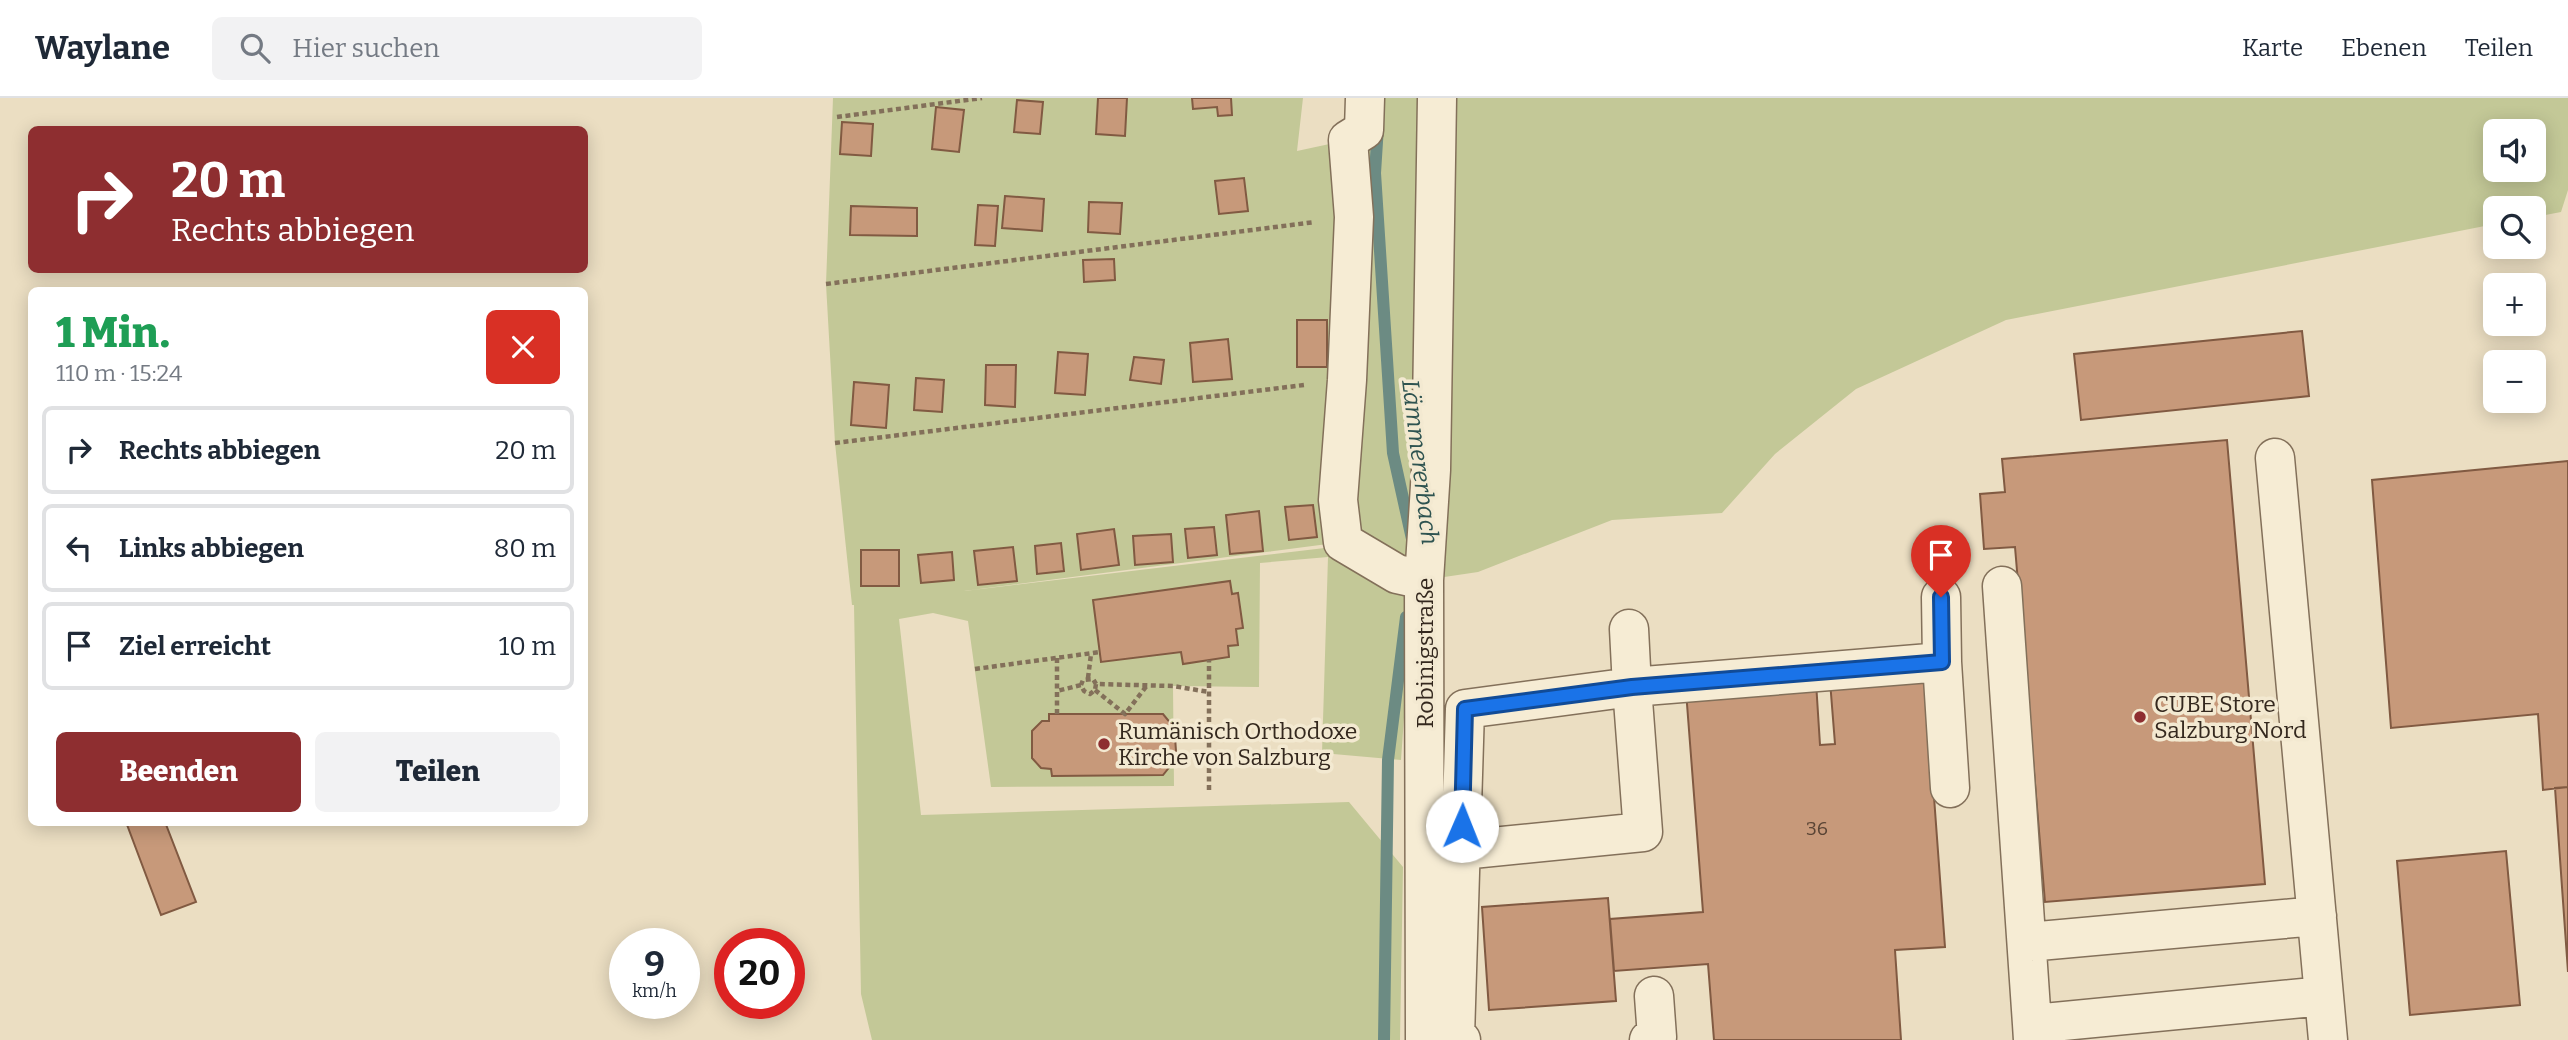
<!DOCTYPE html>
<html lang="de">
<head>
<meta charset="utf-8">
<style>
	body { margin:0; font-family:Bitter,serif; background:#f2f2f3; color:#1f2937; height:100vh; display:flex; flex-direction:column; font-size:26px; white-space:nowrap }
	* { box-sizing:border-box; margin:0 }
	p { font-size:23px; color:#747a83 }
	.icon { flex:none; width:38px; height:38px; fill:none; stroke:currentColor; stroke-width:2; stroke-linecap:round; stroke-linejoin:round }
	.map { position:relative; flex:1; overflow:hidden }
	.drawer { position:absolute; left:28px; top:189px; width:560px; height:539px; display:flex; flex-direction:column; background:#fff; border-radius:10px; box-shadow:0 4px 18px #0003 }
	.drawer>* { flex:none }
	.hud { position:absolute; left:28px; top:28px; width:560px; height:147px; border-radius:10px; box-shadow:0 4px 18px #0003; background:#8e2e30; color:#fff; overflow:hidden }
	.buttons { position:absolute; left:2483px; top:21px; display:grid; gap:14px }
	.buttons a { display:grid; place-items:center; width:63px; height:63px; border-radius:10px; background:#fff; box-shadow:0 4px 18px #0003; font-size:35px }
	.speed { position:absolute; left:609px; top:830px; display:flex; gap:14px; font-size:35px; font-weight:700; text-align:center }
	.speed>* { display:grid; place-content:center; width:91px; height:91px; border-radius:50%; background:#fff; box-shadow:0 4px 18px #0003; line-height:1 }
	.speed small { font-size:18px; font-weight:400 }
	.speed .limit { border:10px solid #d22; background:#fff; color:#111 }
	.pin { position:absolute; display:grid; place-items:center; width:60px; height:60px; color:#fff; margin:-72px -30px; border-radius:50% 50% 50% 0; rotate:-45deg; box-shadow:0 0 7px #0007 }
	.pin .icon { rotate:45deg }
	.me { position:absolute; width:77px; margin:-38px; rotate:1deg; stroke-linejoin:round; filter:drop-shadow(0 0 5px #0008) }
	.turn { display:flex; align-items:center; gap:24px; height:147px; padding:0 28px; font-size:32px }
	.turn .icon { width:91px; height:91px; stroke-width:2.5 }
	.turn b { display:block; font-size:49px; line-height:60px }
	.round { display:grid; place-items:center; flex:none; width:74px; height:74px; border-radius:10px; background:#f2f2f3 }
	.headline { display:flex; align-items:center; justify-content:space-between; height:119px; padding:0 28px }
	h1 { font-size:42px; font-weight:800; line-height:52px; color:#1e9e55 }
	.button { display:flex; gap:14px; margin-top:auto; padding:14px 28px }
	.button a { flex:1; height:80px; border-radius:10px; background:#8e2e30; color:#fff; font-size:28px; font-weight:800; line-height:80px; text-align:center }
	.button a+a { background:#f2f2f3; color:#1f2937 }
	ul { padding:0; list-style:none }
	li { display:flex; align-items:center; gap:21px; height:88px; margin:0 14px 10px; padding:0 14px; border:4px solid #e0e1e3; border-radius:10px }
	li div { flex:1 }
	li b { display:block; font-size:26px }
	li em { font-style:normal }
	header { display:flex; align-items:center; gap:42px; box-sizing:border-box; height:98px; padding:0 35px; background:#fff; border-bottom:2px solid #e0e1e3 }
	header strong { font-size:33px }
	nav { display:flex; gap:38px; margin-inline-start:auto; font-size:24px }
	.search { width:490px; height:63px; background:#f2f2f3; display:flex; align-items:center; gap:18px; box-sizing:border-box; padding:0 24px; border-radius:10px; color:#747a83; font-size:26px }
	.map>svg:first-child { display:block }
	.green { fill:#c3c897; fill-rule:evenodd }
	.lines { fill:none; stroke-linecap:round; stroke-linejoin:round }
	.stream { stroke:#6c8b83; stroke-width:12 }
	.building { fill:#c7997a; stroke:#815a42; stroke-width:2 }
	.minor-casing { stroke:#83705a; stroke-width:41 }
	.path { stroke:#83705a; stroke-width:4.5; stroke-dasharray:5 3.5; stroke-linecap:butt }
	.minor { stroke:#f6ecd4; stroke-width:38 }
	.route-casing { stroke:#114b97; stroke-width:18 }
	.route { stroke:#1a73e8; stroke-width:12 }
	.poi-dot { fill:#8e2e30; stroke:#f3e9d1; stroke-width:2.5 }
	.labels { text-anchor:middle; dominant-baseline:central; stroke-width:7; stroke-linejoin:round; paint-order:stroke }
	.number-label { font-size:19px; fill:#594435 }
	.street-label { font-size:23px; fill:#34281e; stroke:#f3e9d1 }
	.poi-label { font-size:23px; fill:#34281e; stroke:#f3e9d1; text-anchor:start }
	.water-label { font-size:24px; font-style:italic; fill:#2e5350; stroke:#f3e9d1 }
</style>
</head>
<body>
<header>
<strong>Waylane</strong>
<div class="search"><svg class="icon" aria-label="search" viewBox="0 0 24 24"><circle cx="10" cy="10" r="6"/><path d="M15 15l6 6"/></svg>Hier suchen</div>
<nav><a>Karte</a><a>Ebenen</a><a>Teilen</a></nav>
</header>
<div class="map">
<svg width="2568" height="942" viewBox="0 0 2568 942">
	<rect width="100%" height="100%" fill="#ebdec2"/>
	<!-- green -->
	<path class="green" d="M833,0H1303L1297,53L1348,42L1365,0H2568V92L2561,114L2534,119V110H2496L2495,126L2006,222L1856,291L1775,356L1722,415L1612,422L1478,474L1424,482L1343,444L964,493L1333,449L1413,492L1401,662L1322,655L1328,459L1260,465L1259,589L1173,588L1174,688L991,689L968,523L933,515L899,521L921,717L1349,704L1403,769L1400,942H872L861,896L854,507H852L835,345L826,186ZM2496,33H2534V72H2496Z"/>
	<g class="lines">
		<!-- stream -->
		<path class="stream" d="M1378,28L1375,75L1393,355L1412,441
			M1384,942L1388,662L1406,519"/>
	</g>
	<!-- building -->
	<path class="building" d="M1098,0H1127L1125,38L1096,36Z
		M1192,0H1231L1232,17L1218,18L1217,9L1193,11Z
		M1017,2L1043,4L1040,36L1014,34Z
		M936,9L964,12L959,54L932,51Z
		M842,24L873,26L871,58L840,56Z
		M1244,80L1248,113L1219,116L1215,83Z
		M1005,98L1044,101L1042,133L1002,130Z
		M1089,104L1122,105L1120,136L1088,134Z
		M978,107L998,108L995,148L975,147Z
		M851,108L917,110V138L850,137Z
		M1114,161L1115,182L1084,184L1083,162Z
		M1297,222H1327V269H1297Z
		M2302,233L2309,298L2081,322L2074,256Z
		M1228,241L1232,281L1193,284L1190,245Z
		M1058,254L1088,256L1085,297L1055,295Z
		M1134,259L1164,262L1161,286L1130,282Z
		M986,267H1016L1015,309L985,307Z
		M916,280L944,282L942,314L914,312Z
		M854,284L889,287L886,330L851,327Z
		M2227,342L2265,786L2045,804L2015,449L1984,451L1980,396L2005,394L2002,361Z
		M2568,363V689L2543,692L2538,616L2391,630L2372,382Z
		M1313,407L1317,439L1289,442L1285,409Z
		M1259,413L1263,453L1230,456L1226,417Z
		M1214,429L1217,457L1188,460L1185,431Z
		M1114,431L1119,467L1081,472L1077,436Z
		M1171,436L1173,464L1135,467L1133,438Z
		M1061,445L1064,473L1037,476L1035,448Z
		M1013,449L1017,483L978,487L974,453Z
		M861,452H899V488H861Z
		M952,454L954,482L921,485L918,457Z
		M1230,483L1232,496L1238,495L1243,530L1236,531L1238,547L1228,548L1229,559L1183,566L1181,554L1101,564L1093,502Z
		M1925,576L1945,849L1895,852L1901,942H1714L1708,866L1614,873L1610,821L1703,814L1686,593L1816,584L1820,647L1835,646L1830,583Z
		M1049,616H1163L1172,627L1175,639L1176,653L1171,667L1163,677L1052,678L1051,671L1041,670L1032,660V633L1042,623H1049Z
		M2568,689V874L2555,690Z
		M126,724H165L196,804L161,817Z
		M2506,753L2520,907L2410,917L2397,763Z
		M1608,800L1616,903L1489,912L1482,809Z"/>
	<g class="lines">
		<defs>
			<path id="minor" d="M1365,0L1364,32L1348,42L1354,119L1347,282L1338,402L1343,444L1397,476L1424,482
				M2275,360L2328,942
				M2002,488L2032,926
				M1941,499L1942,564
				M1629,531L1632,589L1942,564L1950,690
				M2027,844L2317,818
				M1425,942L1424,482L1431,372L1437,0
				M1461,942L1455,939L1465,611L1632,589L1643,734L1462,752
				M1649,942L1657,939L1654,898
				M2033,942L2032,926L2324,898"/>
		</defs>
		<!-- minor casing -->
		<use href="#minor" class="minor-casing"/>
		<!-- path -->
		<path class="path" d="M837,19L982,0
			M826,186L1315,124
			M835,345L1304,287
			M1057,560V593
			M975,571L1100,554
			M1088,580L1091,556
			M1096,586L1095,592L1090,596L1084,593L1081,587L1083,582L1093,581L1096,586L1173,588L1209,594
			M1095,592L1125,616L1148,586
			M1057,616V593L1081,587
			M1209,692V562"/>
		<!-- minor -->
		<use href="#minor" class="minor"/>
	</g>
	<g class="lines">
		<defs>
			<path id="route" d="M1462,728L1465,611L1632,589L1942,564L1941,499"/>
		</defs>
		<!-- route casing -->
		<use href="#route" class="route-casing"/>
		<!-- route -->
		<use href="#route" class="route"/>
	</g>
	<!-- markers -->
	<g class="poi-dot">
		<circle cx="2140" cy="619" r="7"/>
		<circle cx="1104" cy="646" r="7"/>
	</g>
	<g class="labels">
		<!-- number labels -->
		<g class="number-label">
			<text x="1817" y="730">36</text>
		</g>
		<!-- street labels -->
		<g class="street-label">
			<text transform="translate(1425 555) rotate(-90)">Robinigstraße</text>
		</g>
		<!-- poi labels -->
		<g class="poi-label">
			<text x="2154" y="606">CUBE Store<tspan x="2154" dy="26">Salzburg Nord</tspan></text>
			<text x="1118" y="633">Rumänisch Orthodoxe<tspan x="1118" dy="26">Kirche von Salzburg</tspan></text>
		</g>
		<!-- water labels -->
		<g class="water-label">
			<text transform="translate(1420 364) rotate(83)">Lämmererbach</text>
		</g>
	</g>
</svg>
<div class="buttons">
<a><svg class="icon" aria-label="sound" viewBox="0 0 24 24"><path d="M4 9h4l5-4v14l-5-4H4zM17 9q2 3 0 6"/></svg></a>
<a><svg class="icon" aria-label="search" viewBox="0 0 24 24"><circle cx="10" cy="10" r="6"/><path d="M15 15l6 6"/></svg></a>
<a>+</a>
<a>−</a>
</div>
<div class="speed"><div>9<small>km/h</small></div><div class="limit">20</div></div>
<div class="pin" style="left:1941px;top:499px;background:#d93025"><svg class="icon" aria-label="arrive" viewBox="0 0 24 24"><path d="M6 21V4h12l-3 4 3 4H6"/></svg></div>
<svg class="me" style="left:1462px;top:728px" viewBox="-20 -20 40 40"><circle r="19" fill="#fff"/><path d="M0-13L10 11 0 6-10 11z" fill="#1a73e8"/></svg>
<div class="hud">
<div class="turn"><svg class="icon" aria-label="right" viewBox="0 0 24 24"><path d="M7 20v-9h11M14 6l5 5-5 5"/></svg><div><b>20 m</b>Rechts abbiegen</div></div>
</div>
<section class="drawer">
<div class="headline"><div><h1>1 Min.</h1><p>110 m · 15:24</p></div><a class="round" style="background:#d93025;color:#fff"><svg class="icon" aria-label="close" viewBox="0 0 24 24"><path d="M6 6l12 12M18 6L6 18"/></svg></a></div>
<ul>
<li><svg class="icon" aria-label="right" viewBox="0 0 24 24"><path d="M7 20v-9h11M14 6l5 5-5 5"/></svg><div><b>Rechts abbiegen</b></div><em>20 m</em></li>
<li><svg class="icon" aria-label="left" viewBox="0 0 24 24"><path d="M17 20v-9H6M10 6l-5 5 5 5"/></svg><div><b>Links abbiegen</b></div><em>80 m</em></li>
<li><svg class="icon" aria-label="arrive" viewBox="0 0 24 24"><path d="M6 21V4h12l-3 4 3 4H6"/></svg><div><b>Ziel erreicht</b></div><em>10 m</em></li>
</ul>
<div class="button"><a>Beenden</a><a>Teilen</a></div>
</section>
</div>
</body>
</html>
